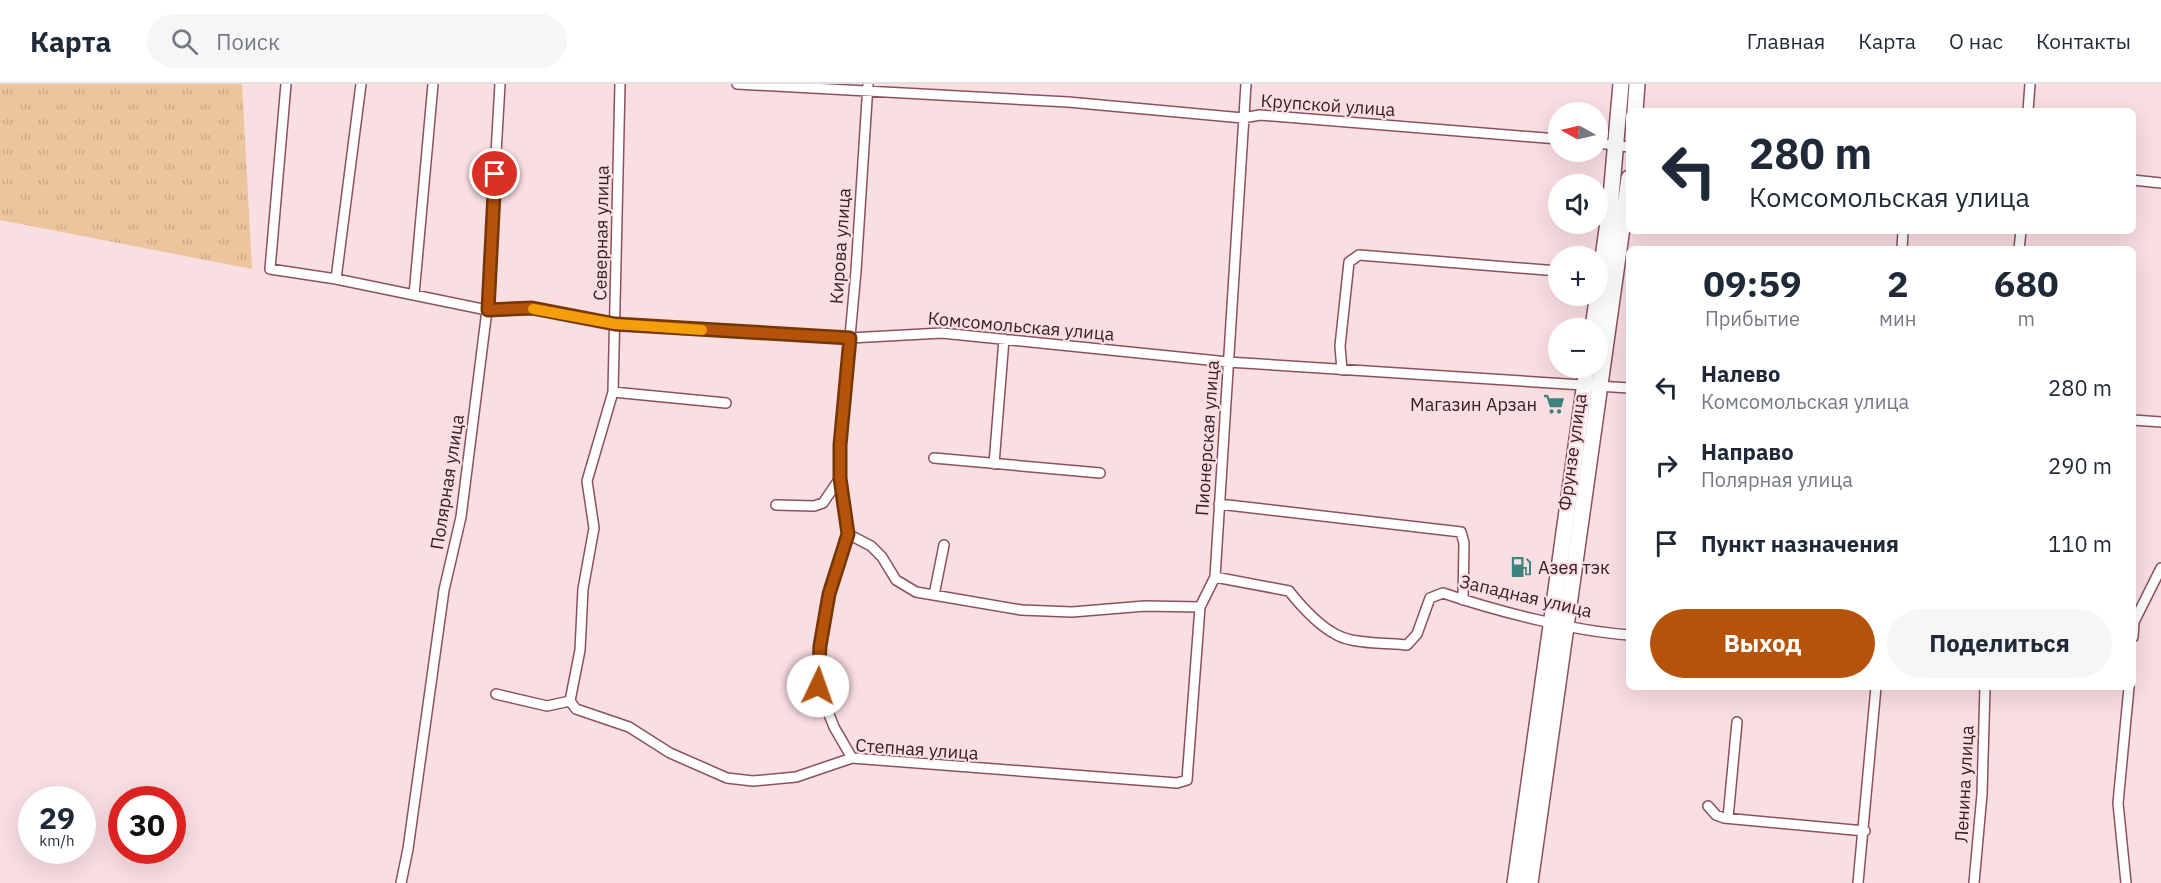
<!DOCTYPE html>
<html lang="ru">
<head>
<meta charset="utf-8">
<style>
	body { margin:0; font-family:"IBM Plex Sans",sans-serif; background:#f6f6f7; color:#1f2937; height:100vh; display:flex; flex-direction:column; font-size:22px; white-space:nowrap }
	* { box-sizing:border-box; margin:0 }
	p { font-size:20px; color:#747a83 }
	.icon { flex:none; width:33px; height:33px; fill:none; stroke:currentColor; stroke-width:2; stroke-linecap:round; stroke-linejoin:round }
	.map { position:relative; flex:1; overflow:hidden }
	.sheet { position:absolute; left:1626px; top:162px; width:510px; height:444px; display:flex; flex-direction:column; background:#fff; border-radius:9px; box-shadow:0 6px 24px #0002 }
	.sheet>* { flex:none }
	.top-card { position:absolute; left:1626px; top:24px; width:510px; height:126px; border-radius:9px; box-shadow:0 6px 24px #0002; background:#fff; color:#1f2937; overflow:hidden }
	.needle { width:39px; rotate:278deg }
	.controls { position:absolute; left:1548px; top:18px; display:grid; gap:12px }
	.controls a { display:grid; place-items:center; width:60px; height:60px; border-radius:50%; background:#fff; box-shadow:0 6px 24px #0002; font-size:30px }
	.speed { position:absolute; left:18px; top:702px; display:flex; gap:12px; font-size:30px; font-weight:700; text-align:center }
	.speed>* { display:grid; place-content:center; width:78px; height:78px; border-radius:50%; background:#fff; box-shadow:0 6px 24px #0002; line-height:1 }
	.speed small { font-size:15px; font-weight:400 }
	.speed .limit { border:9px solid #d22; background:#fff; color:#111 }
	.pin { position:absolute; display:grid; place-items:center; width:51px; height:51px; color:#fff; margin:-26px; border:3px solid #fff; border-radius:50%; box-shadow:0 2px 6px #0007 }
	.me { position:absolute; width:66px; margin:-33px; rotate:3deg; stroke-linejoin:round; filter:drop-shadow(0 0 4px #0008) }
	.turn { display:flex; align-items:center; gap:21px; height:126px; padding:0 24px; font-size:27px }
	.turn .icon { width:78px; height:78px; stroke-width:2.5 }
	.turn b { display:block; font-size:42px; line-height:51px }
	.eta { display:flex; justify-content:space-evenly; align-items:center; height:102px; text-align:center }
	.eta b { font-size:36px; font-weight:700; line-height:42px }
	.cta { display:flex; gap:12px; margin-top:auto; padding:12px 24px }
	.cta a { flex:1; height:69px; border-radius:36px; background:#b45309; color:#fff; font-size:24px; font-weight:700; line-height:69px; text-align:center }
	.cta a+a { background:#f6f6f7; color:#1f2937 }
	ul { padding:0; list-style:none }
	li { display:flex; align-items:center; gap:18px; height:78px; padding:0 24px }
	li div { flex:1 }
	li b { display:block; font-size:22px }
	li em { font-style:normal }
	header { display:flex; align-items:center; gap:36px; box-sizing:border-box; height:84px; padding:0 30px; background:#fff; border-bottom:2px solid #e0e1e3 }
	header strong { font-size:28px }
	nav { display:flex; gap:33px; margin-inline-start:auto; font-size:21px }
	.search { width:420px; height:54px; background:#f6f6f7; display:flex; align-items:center; gap:15px; box-sizing:border-box; padding:0 21px; border-radius:33px; color:#747a83; font-size:22px }
	.map>svg:first-child { display:block }
	.grass { fill:url(#grass-tufts) }
	.lines { fill:none; stroke-linecap:round; stroke-linejoin:round }
	.street-casing { stroke:#8b525d; stroke-width:12 }
	.primary-casing { stroke:#8b525d; stroke-width:18 }
	.street { stroke:#fff; stroke-width:9 }
	.primary { stroke:#fff; stroke-width:15 }
	.route-casing { stroke:#753606; stroke-width:15 }
	.route { stroke:#b45309; stroke-width:10 }
	.slow { stroke:#f59e0b; stroke-width:10 }
	.labels { text-anchor:middle; dominant-baseline:central; stroke-width:4.5; stroke-linejoin:round; paint-order:stroke }
	.street-label { font-size:18px; fill:#382024; stroke:#f9dee2 }
	.poi-label { font-size:18px; fill:#382024; stroke:#f9dee2; text-anchor:end }
</style>
</head>
<body>
<header>
<strong>Карта</strong>
<div class="search"><svg class="icon" aria-label="search" viewBox="0 0 24 24"><circle cx="10" cy="10" r="6"/><path d="M15 15l6 6"/></svg>Поиск</div>
<nav><a>Главная</a><a>Карта</a><a>О нас</a><a>Контакты</a></nav>
</header>
<div class="map">
<svg width="2161" height="799" viewBox="0 0 2161 799">
	<defs>
		<pattern id="grass-tufts" width="24" height="20" patternUnits="userSpaceOnUse" patternTransform="scale(1.5)"><rect width="24" height="20" fill="#ecc59d"/><path d="M3 7l-1-3M5 7V3M7 7l1-3M15 17l-1-3M17 17v-4M19 17l1-3" fill="none" stroke="#cba987"/></pattern>
	</defs>
	<rect width="100%" height="100%" fill="#f9dee2"/>
	<!-- grass -->
	<path class="grass" d="M0,0H242L252,185L0,136Z"/>
	<g class="lines">
		<defs>
			<path id="street" d="M286,0L270,185L336,195L487,226L532,224L615,240L850,254L942,249L1228,278L1629,304
				M737,0L1068,18L1243,34L1260,31L1558,55
				M2028,27L2030,0
				M1598,59L1629,63
				M2133,96L2161,99
				M1902,165L1903,147
				M2019,165L2021,147
				M336,195L361,0
				M414,211L433,0
				M1342,286L1340,262L1349,178L1359,171L1558,187
				M613,308L726,319
				M2133,336L2161,338
				M934,374L1100,389
				M994,380L1004,255
				M1219,420L1461,448L1464,459L1463,516
				M776,421L814,422L823,419L840,394
				M848,450L871,462L882,473L896,496L916,508L1021,526L1072,528L1145,522L1200,523
				M1215,493L1289,507C1301,522 1319,542 1337,551C1353,560 1388,559 1407,561L1417,550L1430,514L1443,509C1496,527 1573,547 1629,551
				M934,511L944,461
				M2133,553L2134,538L2161,484
				M496,610L547,622L570,617
				M570,617L576,625L629,643L670,669L727,694L753,697L796,693L852,674L1177,699L1187,696L1200,523L1215,493L1246,0
				M570,617L580,566L583,505L594,444L587,397L613,308L620,0
				M852,674L834,643L818,602L820,562L829,510L848,450L840,394V361L856,187L868,0
				M1708,722L1716,731L1724,734L1865,747
				M1728,734L1737,638
				M401,799L408,765L444,506L461,433L487,226L500,0
				M1858,799L1876,603
				M1974,799L1982,710L1985,603
				M2126,799L2118,719L2129,603"/>
			<path id="primary" d="M1635,27L1637,0
				M1593,244L1610,124L1621,0
				M1515,799L1587,284
				M1530,799L1629,94"/>
		</defs>
		<!-- street casing -->
		<use href="#street" class="street-casing"/>
		<!-- primary casing -->
		<use href="#primary" class="primary-casing"/>
		<!-- street -->
		<use href="#street" class="street"/>
		<!-- primary -->
		<use href="#primary" class="primary"/>
	</g>
	<g class="lines">
		<defs>
			<path id="route" d="M495,90L488,226L532,224L615,240L850,254L840,361V394L848,450L829,510L820,562L818,602"/>
		</defs>
		<!-- route casing -->
		<use href="#route" class="route-casing"/>
		<!-- route -->
		<use href="#route" class="route"/>
		<!-- slow -->
		<path class="slow" d="M533,225L615,240L702,246"/>
	</g>
	<!-- icons -->
	<defs>
		<symbol id="supermarket-bare" viewBox="-9 -9 18 18"><path d="M-6-5.5h2.5l.6 2H6L4.5 2H-2.5L-4.4-4H-6ZM-1.5 3.2a1.3 1.3 0 1 0 .1 0ZM3 3.2a1.3 1.3 0 1 0 .1 0Z" fill="#3c837d" stroke="#f9dee2" stroke-width="2.5" paint-order="stroke"/></symbol>
		<symbol id="fuel-bare" viewBox="-9 -9 18 18"><path d="M-5.5-6h7V0h2V4h1.3V-2.5L3-4.5l.8-.8L6-3V5H2.5V1h-1V6h-7ZM-4.2-4.7v3.2H.2V-4.7Z" fill="#3c837d" stroke="#f9dee2" stroke-width="2.5" paint-order="stroke"/></symbol>
	</defs>
	<g fill-rule="evenodd">
		<use href="#supermarket-bare" x="1539" y="305" width="30" height="30"/>
		<use href="#fuel-bare" x="1506" y="468" width="30" height="30"/>
	</g>
	<g class="labels">
		<!-- street labels -->
		<g class="street-label">
			<text transform="translate(1328 21) rotate(4)">Крупской улица</text>
			<text transform="translate(601 149) rotate(-89)">Северная улица</text>
			<text transform="translate(840 162) rotate(-86)">Кирова улица</text>
			<text transform="translate(1021 242) rotate(5)">Комсомольская улица</text>
			<text transform="translate(1207 354) rotate(-86)">Пионерская улица</text>
			<text transform="translate(1572 368) rotate(-82)">Фрунзе улица</text>
			<text transform="translate(447 398) rotate(-81)">Полярная улица</text>
			<text transform="translate(1526 512) rotate(13)">Западная улица</text>
			<text transform="translate(917 665) rotate(4)">Степная улица</text>
			<text transform="translate(1964 700) rotate(-87)">Ленина улица</text>
		</g>
		<!-- poi labels -->
		<g class="poi-label">
			<text x="1537" y="320">Магазин Арзан</text>
			<text x="1538" y="483" text-anchor="start">Азея тэк</text>
		</g>
	</g>
</svg>
<div class="controls">
<a><svg class="needle" viewBox="-14 -14 28 28"><path d="M0-13l5 13h-10z" fill="#e53935"/><path d="M0 13l5-13h-10z" fill="#747a83"/></svg></a>
<a><svg class="icon" aria-label="sound" viewBox="0 0 24 24"><path d="M4 9h4l5-4v14l-5-4H4zM17 9q2 3 0 6"/></svg></a>
<a>+</a>
<a>−</a>
</div>
<div class="speed"><div>29<small>km/h</small></div><div class="limit">30</div></div>
<div class="pin" style="left:495px;top:90px;background:#d93025"><svg class="icon" aria-label="arrive" viewBox="0 0 24 24"><path d="M6 21V4h12l-3 4 3 4H6"/></svg></div>
<svg class="me" style="left:818px;top:602px" viewBox="-20 -20 40 40"><circle r="19" fill="#fff"/><path d="M0-13L10 11 0 6-10 11z" fill="#b45309"/></svg>
<div class="top-card">
<div class="turn"><svg class="icon" aria-label="left" viewBox="0 0 24 24"><path d="M17 20v-9H6M10 6l-5 5 5 5"/></svg><div><b>280 m</b>Комсомольская улица</div></div>
</div>
<section class="sheet">
<div class="eta">
<div><b>09:59</b><p>Прибытие</p></div>
<div><b>2</b><p>мин</p></div>
<div><b>680</b><p>m</p></div>
</div>
<ul>
<li><svg class="icon" aria-label="left" viewBox="0 0 24 24"><path d="M17 20v-9H6M10 6l-5 5 5 5"/></svg><div><b>Налево</b><p>Комсомольская улица</p></div><em>280 m</em></li>
<li><svg class="icon" aria-label="right" viewBox="0 0 24 24"><path d="M7 20v-9h11M14 6l5 5-5 5"/></svg><div><b>Направо</b><p>Полярная улица</p></div><em>290 m</em></li>
<li><svg class="icon" aria-label="arrive" viewBox="0 0 24 24"><path d="M6 21V4h12l-3 4 3 4H6"/></svg><div><b>Пункт назначения</b></div><em>110 m</em></li>
</ul>
<div class="cta"><a>Выход</a><a>Поделиться</a></div>
</section>
</div>
</body>
</html>
